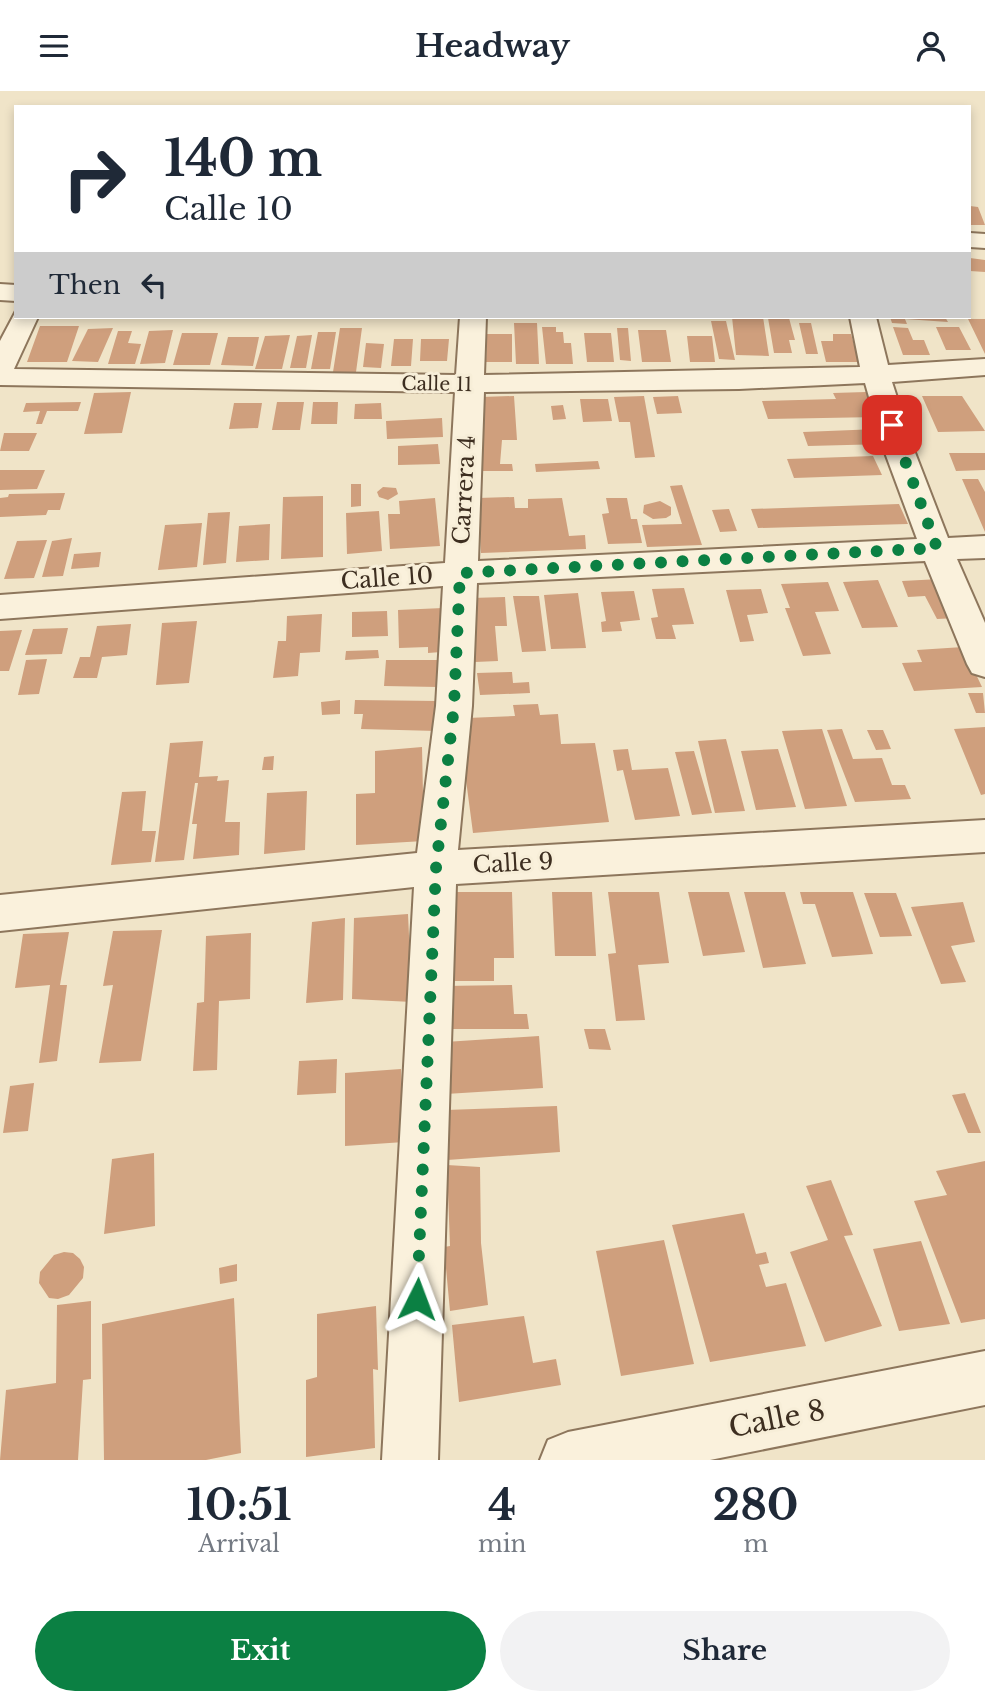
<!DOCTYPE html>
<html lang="en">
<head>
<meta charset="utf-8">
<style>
	body { margin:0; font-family:"Libre Baskerville",serif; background:#f2f2f3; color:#1f2937; height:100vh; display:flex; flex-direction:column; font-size:26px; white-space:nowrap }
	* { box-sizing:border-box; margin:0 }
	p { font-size:23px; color:#747a83 }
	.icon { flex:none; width:38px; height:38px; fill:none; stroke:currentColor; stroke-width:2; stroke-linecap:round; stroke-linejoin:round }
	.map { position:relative; height:1369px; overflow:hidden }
	.sheet { display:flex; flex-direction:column; background:#fff; flex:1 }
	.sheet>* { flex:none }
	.top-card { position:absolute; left:14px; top:14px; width:957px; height:214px; border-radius:0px; box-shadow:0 4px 10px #0003; background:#fff; color:#1f2937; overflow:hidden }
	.pin { position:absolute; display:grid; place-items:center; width:60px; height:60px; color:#fff; margin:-30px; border-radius:14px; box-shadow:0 4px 10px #0006 }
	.me { position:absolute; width:77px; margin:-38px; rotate:3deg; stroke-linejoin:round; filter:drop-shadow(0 0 5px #0008) }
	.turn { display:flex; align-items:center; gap:24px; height:147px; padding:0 35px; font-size:32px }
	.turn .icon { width:91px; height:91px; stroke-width:2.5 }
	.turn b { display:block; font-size:49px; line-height:60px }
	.then { display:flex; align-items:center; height:66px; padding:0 35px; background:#0003; gap:14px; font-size:26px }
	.eta { display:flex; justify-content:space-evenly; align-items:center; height:119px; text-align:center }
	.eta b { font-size:42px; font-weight:700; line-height:49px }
	.cta { display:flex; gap:14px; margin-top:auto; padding:14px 35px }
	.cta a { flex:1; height:80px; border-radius:42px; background:#0b8043; color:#fff; font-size:28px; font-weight:700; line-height:80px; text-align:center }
	.cta a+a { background:#f2f2f3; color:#1f2937 }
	header { display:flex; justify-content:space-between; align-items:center; height:91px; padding:0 35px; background:#fff; font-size:32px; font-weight:700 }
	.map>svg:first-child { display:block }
	.building { fill:#cf9f7d }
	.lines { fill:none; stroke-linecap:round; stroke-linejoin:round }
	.minor-casing { stroke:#8d765c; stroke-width:4 }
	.minor { fill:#faf1dc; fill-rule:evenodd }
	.route { stroke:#0b8043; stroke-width:12; stroke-dasharray:0 21.6 }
	.labels { text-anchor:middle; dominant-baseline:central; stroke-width:6; stroke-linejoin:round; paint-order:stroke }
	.far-street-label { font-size:19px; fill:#3d2e20; stroke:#f7eed8 }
	.street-label { font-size:23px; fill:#3d2e20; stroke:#f7eed8 }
	.near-street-label { font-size:28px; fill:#3d2e20; stroke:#f7eed8 }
</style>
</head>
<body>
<header><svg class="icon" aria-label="menu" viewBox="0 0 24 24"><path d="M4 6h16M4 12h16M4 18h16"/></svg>Headway<svg class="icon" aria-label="person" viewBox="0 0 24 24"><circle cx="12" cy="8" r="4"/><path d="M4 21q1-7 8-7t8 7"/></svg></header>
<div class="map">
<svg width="985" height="1369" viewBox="0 0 985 1369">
	<rect width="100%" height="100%" fill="#f0e4c8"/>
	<!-- building -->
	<path class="building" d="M970,115L978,116L985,134H970Z
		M970,167L985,169V181L970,180Z
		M732,226H763L769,265L736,264Z
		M890,226H945L948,231L905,228L907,233L892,232Z
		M768,227H789L795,249H789L792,262H774Z
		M968,228H985V263Z
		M711,230H726L735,269L719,268Z
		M514,232H537L539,273H516Z
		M799,232H811L818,263H806Z
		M40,235H79L67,271H27Z
		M542,236H556V241H563L564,252H571L573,273H546Z
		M893,236L908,237L913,249H924L930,264H903Z
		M936,236H959L971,259H946Z
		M113,237L98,271L72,270L88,238Z
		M340,237H362L356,281H333Z
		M617,237H628L631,270L620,269Z
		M173,239L165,272L140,273L149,240Z
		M638,239H666L671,271H642Z
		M118,240H132L128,252L141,253L135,273H108Z
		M318,241H336L330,278H311Z
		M182,242H218L210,274H173Z
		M584,242H611L614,271H587Z
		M487,243H512V271H486Z
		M833,243H851L859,271H826L821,250H833Z
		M290,244L282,278H255L265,245Z
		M312,244L306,277H290L297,245Z
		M687,245H712L715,271H690Z
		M228,246H259L253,275L221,274Z
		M394,248H413L411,275H391Z
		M421,248H449L447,270H420Z
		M366,252L384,253L381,277L363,276Z
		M131,301L122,342L84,343L94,302Z
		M866,301L878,326L768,328L762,310L836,308L833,302Z
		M514,305L517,349H502L500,373H512L513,380H483L481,306Z
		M644,305L655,366L635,367L630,331H619L614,306Z
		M678,305L682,322L657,323L653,306Z
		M922,305H962L985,340L938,341Z
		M580,308H608L612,330L583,331Z
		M81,311L78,320H47L42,333H36L40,320L23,321L26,312Z
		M277,311H304L300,339H272Z
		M313,311H338L337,333H311Z
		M234,312H262L258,337L229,338Z
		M381,312L382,328H354L355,313Z
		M563,314L566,328L553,329L551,315Z
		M442,327L443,346L387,348L386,330Z
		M878,338L886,353L808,355L803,341Z
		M4,342H37L29,360H0Z
		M438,353L440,373L398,374V355Z
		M949,362H985V379L956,380Z
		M873,365L882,384L794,387L787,368Z
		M598,370L600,378L536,381L535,373Z
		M0,379H45L37,398L0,399Z
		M962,388H978L985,401V441Z
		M351,393H361V415L351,416Z
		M682,394L702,454L647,456L642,434L682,433L670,395Z
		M383,396L396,397L398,403L388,409L379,406L377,401Z
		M65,402L60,419H48L46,424L0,426V407L8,406L9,403Z
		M323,405V466L281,468L283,406Z
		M514,406L515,417H528V408L562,407L569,445L585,444L586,458L481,462L478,407Z
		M435,407L440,455L390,458L388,423H400L399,410Z
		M606,407H627L631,428H637L642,452L608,453L602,423L609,422Z
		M660,410L671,416V424L666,427L653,428L643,422L644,414Z
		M899,413L908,433L758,437L751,418Z
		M729,418L737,440L720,441L712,419Z
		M379,420L382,460L347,463L346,422Z
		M230,421L226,472L203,474L208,422Z
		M202,432L197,476L158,479L165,434Z
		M270,433L269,469L236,471L239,435Z
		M72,447L63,485L42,486L52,450Z
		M47,449L34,487L4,488L17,450Z
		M101,461L99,476L71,478L74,463Z
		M940,488L957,527L937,528L925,505L908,506L902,490Z
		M878,489L898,536L862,537L843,491Z
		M828,491L839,520L815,521L831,563L803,565L785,517H790L781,493Z
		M684,497L694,533L672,534L676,548H656L651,527L658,526L652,498Z
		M761,498L768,522L747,524L754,550L740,551L726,499Z
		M634,500L640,529L620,531L622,540L602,541L601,531L606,530L601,501Z
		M578,502L586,557L551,558L544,504Z
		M513,505H539L546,560L522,561Z
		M505,506L507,535H495L498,570L475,571L471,507Z
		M443,517L441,561L428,562V556L399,557L398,519Z
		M387,520L388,545L352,546V521Z
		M322,523L320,561L300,562L298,585L273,587L278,550H286L287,525Z
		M197,530L189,592L156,594L162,532Z
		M131,533L127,564L102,566L97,587H73L80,566H90L97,535Z
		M68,537L62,563L25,564L33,538Z
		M22,539L9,580H0V540Z
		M963,556L982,596L914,600L902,572L922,571L917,559Z
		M378,559L379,567L345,569L346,560Z
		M47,568L39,603L18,604L26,569Z
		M386,569H440L438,596L384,595Z
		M512,581L513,592L529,591L530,602L480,604L477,582Z
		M968,602H983L985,622H976Z
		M340,609V623L322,624L321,611Z
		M355,609L438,610L437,640L361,638L363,623H354Z
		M538,613L540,624L558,623L561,653L595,652L609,731L473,742L466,689L467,627L515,625L513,614Z
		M985,636V703L981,704L954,638Z
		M822,638L847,715L805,718L782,640Z
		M842,638L853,668L882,667L892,694H905L911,708L855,711L827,639Z
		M867,639H883L891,658L876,659Z
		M726,648L745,720L715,722L698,650Z
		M203,650L199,686L218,685L217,690L229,689L225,731H240L239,764L193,768L197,733H192L198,692H195L184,769L155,771L170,652Z
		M422,656L424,750L356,754V703L375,702V660Z
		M628,658L632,679L668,677L680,725L635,729L623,679L617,680L613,659Z
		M778,658L796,716L756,719L741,660Z
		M694,660L712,722L692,724L675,661Z
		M274,665L273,679H262L264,666Z
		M146,700L142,740H156L151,771L111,774L122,701Z
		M307,700L305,759L264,763L267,702Z
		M445,801H512L514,867H494V890H443Z
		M552,801H592L596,865H555Z
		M608,801H659L669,872L638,874L645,929L616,930L608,863L616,862Z
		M688,801H729L745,861L703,865Z
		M744,801H785L806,873L763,877Z
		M800,801H853L873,863L832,866L815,813H803Z
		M864,802H896L912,845L880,846Z
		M963,811L975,851L951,855L966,891L941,893L911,816Z
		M408,823L412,911L352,908L354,827Z
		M345,827L343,909L306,912L312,831Z
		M162,839L141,970L99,972L113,894L103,895L113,840Z
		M69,841L60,894H67L57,970L39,972L50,894L15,897L23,843Z
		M251,842L250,908L219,910L217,979L193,980L197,912L204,911L206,845Z
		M512,894L514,923H527L529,938H444L443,895Z
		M584,938H605L611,959L589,958Z
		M539,945L543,997L446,1003L445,951Z
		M337,968L336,1002L297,1004L299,970Z
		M401,978L404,1051L345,1055V982Z
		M34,992L28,1040L3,1042L10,995Z
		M965,1002L981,1042H968L952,1004Z
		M557,1015L560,1061L447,1069L446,1019Z
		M154,1062L155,1135L104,1143L112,1068Z
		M985,1070V1228L961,1232L914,1110L947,1104L936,1080Z
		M447,1074L480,1076L481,1152L488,1214L450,1220L444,1156L450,1155Z
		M831,1089L853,1144L844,1145L882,1235L825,1251L790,1161L828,1149L806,1095Z
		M744,1122L756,1163L766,1161L769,1172L759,1174L766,1196L786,1192L806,1255L710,1271L672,1134Z
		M664,1149L694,1273L621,1285L596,1160Z
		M921,1150L950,1233L899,1240L873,1158Z
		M64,1161L73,1162L80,1168L84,1176L83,1187L69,1204L58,1208L49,1207L39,1192L40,1181L54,1164Z
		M237,1173V1190L220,1193L219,1177Z
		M234,1207L241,1362L206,1369H104L102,1233Z
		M91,1210V1288L83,1289L78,1369H0L6,1299L56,1292L57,1214Z
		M376,1215L378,1279L373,1278L375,1357L306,1366V1289L317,1286V1223Z
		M524,1225L533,1272L556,1268L561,1294L459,1311L452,1234Z"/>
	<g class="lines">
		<defs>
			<path id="minor" d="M970,142L985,143V157L970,156Z
				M0,193L16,194V210L0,209Z
				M16,220V226H38L14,278L456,284L460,226H486L484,284L860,276L850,226H876L888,274L985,268V284L892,291L914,359L948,447L985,445V467L957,468L985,532V586L972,582L967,573L925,470L477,492L472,615L458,759L985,729V761L456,793L438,1369H382L414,796L0,840V804L417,762L436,615L443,495L0,528V504L445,472L455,301L0,294V250ZM865,292L884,359L917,448L478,470L484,301L739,298Z
				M985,1260V1314L710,1369H540L548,1349L568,1341Z"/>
		</defs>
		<!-- minor casing -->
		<use href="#minor" class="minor-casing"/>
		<!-- minor -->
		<use href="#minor" class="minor"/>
	</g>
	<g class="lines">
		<!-- route -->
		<path class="route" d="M417,1208L436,777L454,615L460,482L937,457L892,334"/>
	</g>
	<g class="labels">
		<!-- far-street labels -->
		<g class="far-street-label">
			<text transform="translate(437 293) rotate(1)">Calle 11</text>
		</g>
		<!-- street labels -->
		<g class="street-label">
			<text transform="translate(464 399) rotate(-87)">Carrera 4</text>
			<text transform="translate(387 487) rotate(-4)">Calle 10</text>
			<text transform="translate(513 772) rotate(-3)">Calle 9</text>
		</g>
		<!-- near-street labels -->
		<g class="near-street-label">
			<text transform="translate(777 1328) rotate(-11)">Calle 8</text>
		</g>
	</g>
</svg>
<div class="pin" style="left:892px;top:334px;background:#d93025"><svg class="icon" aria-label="arrive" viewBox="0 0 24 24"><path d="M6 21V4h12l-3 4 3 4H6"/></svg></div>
<svg class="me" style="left:417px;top:1208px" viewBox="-20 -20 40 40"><path d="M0-17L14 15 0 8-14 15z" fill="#0b8043" stroke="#fff" stroke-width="4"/></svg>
<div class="top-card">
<div class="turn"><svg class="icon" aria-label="right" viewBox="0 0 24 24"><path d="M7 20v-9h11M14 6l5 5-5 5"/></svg><div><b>140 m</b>Calle 10</div></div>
<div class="then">Then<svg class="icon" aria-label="left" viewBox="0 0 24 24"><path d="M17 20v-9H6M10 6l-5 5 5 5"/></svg></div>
</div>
</div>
<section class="sheet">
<div class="eta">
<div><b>10:51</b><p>Arrival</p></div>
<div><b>4</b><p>min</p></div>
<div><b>280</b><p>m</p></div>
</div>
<div class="cta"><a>Exit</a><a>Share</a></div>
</section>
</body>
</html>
